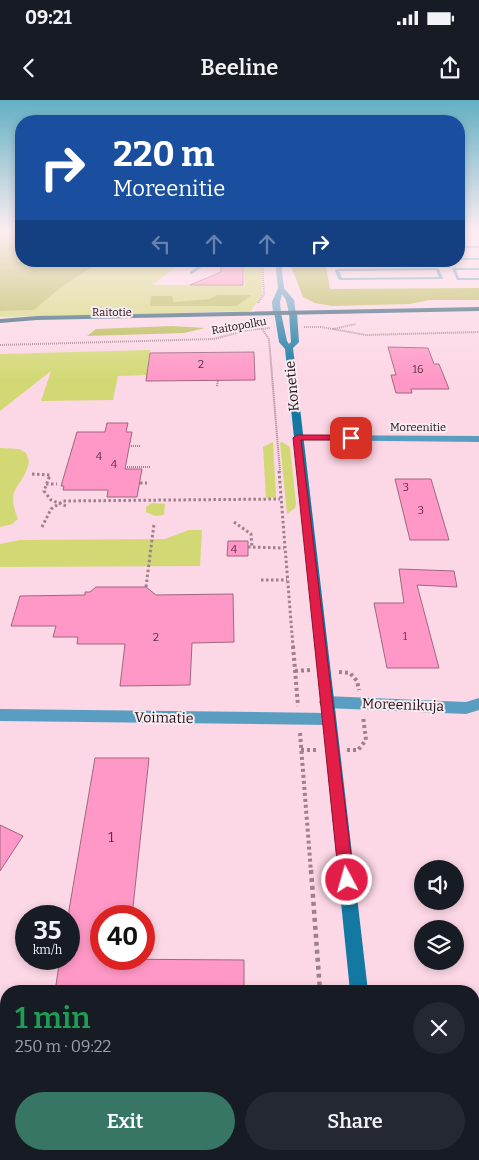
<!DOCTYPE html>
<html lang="en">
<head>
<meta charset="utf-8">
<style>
	body { margin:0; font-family:Bitter,serif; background:#242831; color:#f1f3f6; height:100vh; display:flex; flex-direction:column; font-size:19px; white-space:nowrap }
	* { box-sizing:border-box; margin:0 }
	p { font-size:16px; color:#9ea1a6 }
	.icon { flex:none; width:28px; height:28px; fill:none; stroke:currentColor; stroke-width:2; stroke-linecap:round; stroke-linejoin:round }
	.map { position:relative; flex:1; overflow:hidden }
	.panel { position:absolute; left:0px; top:885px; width:480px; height:175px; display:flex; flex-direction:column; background:#171b24; border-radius:20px 20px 0 0; box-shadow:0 2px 8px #0003 }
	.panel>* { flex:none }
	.banner { position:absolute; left:15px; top:15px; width:450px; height:152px; border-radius:20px; box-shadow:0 2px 8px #0003; background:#1a4fa0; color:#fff; overflow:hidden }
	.buttons { position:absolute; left:414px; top:760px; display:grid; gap:10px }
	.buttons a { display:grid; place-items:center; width:50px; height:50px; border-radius:50%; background:#171b24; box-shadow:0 2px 8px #0003; font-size:25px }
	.speed { position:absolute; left:15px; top:805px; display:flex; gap:10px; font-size:25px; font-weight:700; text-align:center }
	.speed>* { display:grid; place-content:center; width:65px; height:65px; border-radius:50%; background:#171b24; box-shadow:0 2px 8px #0003; line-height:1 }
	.speed small { font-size:12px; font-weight:400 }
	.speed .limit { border:8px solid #d22; background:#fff; color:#111 }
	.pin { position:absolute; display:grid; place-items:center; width:42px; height:42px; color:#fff; margin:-21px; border-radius:10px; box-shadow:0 2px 8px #0006 }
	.me { position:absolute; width:55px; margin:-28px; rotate:354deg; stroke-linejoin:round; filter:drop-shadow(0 0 4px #0008) }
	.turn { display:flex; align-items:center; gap:18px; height:105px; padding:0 15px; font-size:22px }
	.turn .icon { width:65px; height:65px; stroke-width:2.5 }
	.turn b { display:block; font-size:35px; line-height:42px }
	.lanes { display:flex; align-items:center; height:48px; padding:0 15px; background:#0003; justify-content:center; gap:25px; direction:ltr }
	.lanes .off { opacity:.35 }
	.round { display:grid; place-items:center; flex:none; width:52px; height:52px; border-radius:26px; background:#242831 }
	.head { display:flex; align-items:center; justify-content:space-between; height:85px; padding:0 15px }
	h1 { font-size:30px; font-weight:600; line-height:38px; color:#1e9e55 }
	.button { display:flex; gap:10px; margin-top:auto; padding:10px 15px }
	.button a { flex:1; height:58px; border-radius:30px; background:#377664; color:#fff; font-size:20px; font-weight:600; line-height:58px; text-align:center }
	.button a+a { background:#242831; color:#f1f3f6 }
	.status { display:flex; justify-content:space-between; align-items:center; height:35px; padding:0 25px; background:#171b24; direction:ltr }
	.status svg { height:14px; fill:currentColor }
	header { display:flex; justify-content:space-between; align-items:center; height:65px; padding:0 15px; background:#171b24; font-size:22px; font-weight:600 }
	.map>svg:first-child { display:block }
	.green { fill:#d2d974; fill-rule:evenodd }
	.forest { fill:#b4bb4c }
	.building { fill:#ff98c6; stroke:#9e687f }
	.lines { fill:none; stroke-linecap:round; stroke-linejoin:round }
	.path-far3 { stroke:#9e808c; stroke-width:2; stroke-dasharray:1 1; stroke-linecap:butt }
	.path-far2 { stroke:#9e808c; stroke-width:3; stroke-dasharray:2.5 2.5; stroke-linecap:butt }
	.path-far1 { stroke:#9e808c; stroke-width:4; stroke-dasharray:3 3; stroke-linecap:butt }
	.path { stroke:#9e808c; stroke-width:4.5; stroke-dasharray:4 4; stroke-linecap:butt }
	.lane { fill:#599ec1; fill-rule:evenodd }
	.street { fill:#599ec1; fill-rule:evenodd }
	.secondary { fill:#1479a2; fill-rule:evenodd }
	.primary { fill:#2a5b73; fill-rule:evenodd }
	.route { fill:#e11d48; stroke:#92132f }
	.labels { text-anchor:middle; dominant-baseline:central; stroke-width:4; stroke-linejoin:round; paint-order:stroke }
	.far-street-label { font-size:11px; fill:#220e17; stroke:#f8ecf0 }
	.number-label { font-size:11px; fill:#593043 }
	.street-label { font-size:14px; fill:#220e17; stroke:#f8ecf0 }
	.near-number-label { font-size:14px; fill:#593043 }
</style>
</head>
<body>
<div class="status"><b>09:21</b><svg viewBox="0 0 49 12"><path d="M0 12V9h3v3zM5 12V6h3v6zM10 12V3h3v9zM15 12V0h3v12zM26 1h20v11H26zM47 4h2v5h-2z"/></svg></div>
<header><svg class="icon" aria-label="back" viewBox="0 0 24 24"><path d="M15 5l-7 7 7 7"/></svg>Beeline<svg class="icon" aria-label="share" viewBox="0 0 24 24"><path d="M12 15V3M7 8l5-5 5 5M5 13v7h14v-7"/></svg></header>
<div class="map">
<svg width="479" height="1060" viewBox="0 0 479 1060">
	<rect width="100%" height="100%" fill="#fcd7e5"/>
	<!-- green -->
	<path class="green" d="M102,161H185L152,185H245L244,161H261L262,195L251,211L0,217V211L34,210L60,188ZM217,195H250L237,206H150L209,199Z
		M150,250L147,275L118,276L113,300L41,301L51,271L0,311V254Z
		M273,342L276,397L266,398L263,347Z
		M282,342L290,347L296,404L295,408L287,414L280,343Z
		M0,348L19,349L26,353L29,361C24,389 4,385 18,419L12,424L0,427Z
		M152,403L165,404L164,415L155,416L146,412V407Z
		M189,430H202L200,466L0,467V444L20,440L165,439Z"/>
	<!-- forest -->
	<path class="forest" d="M0,130H21V161H102L60,188L34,210L0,211Z
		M289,161H325L330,189L479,188V200H429L410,204L332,206L315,203L303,197Z
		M217,195H251L237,206H150L151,196H172L174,202L209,199Z
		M172,226L205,228L184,233L87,236L96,229Z
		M8,1054H307V1060H0V1057Z"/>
	<!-- building -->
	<path class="building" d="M221,164H243V185H190L221,172Z
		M388,247L428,248L434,264H439L449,289H411L412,293H396L391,275H396Z
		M254,252L255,280L146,281L150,253Z
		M107,323H128L126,332H132L125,369H142L137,397H107L108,390H63L64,386H61L77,332H105Z
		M395,379H431L449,440H410Z
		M228,441H248V456H227Z
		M399,469L454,471L457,487L417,485L439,568H387L374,503H404Z
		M96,487H146L156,495L233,494L234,542L192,543L190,585L120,586L125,544H77L78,537H53L56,526H11L20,496L85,495V492H90Z
		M95,658H149L132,816H101V859L244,860V891H55L60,859H69V810Z
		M0,725L23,736L0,771Z"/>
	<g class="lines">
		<!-- path-far3 -->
		<path class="path-far3" d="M258,203L264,194L262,161
			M258,223L269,239L280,372
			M304,227H321L366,235L479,232
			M333,229L356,224
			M0,245L214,239L248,230L270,228
			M217,286L218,280
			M129,346H140
			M125,367H150"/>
		<!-- path-far2 -->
		<path class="path-far2" d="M279,371L293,547
			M32,374L50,375L44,391L51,400L66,406
			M140,383H147
			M46,384H57
			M234,422L251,434L252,448
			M42,427L51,409L63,401L280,399
			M248,447L284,448
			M261,480H287
			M146,487L154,424"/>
		<!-- path-far1 -->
		<path class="path-far1" d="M293,546L298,606
			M295,571L310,570
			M339,572L350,573L357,581L359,590
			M300,633L311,772
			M301,650H318
			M347,650H358L366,640L363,616"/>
		<!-- path -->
		<path class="path" d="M311,770L320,891
			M332,1054L333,1060"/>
		<!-- lane -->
		<path class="lane" d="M459,146H479V148H459Z
			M459,158H479V160H459Z
			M205,161H210L192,174H190V172Z
			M437,168L439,169L443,179L340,180L338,179L335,170L337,169ZM436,170L439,177L342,178L339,171Z
			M452,168H479V170H456L459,178H479V180H457Z"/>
		<!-- street -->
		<path class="street" d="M275,161H281L284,188L294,200L296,215L289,213L286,200L282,194L280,202L281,213L277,215L273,213L272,202L278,188Z
			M297,335L479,336V342L294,340V336Z
			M326,596L466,602L479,598V610L466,614L326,608L321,606L319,602L321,598Z
			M0,609L329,613L334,615L336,619L334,623L329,625L0,621Z"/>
		<!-- secondary -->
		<path class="secondary" d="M274,211L281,213L287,241L289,244L291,242L289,213L293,211L297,213L299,242L293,248L368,891H350L285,249L279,242Z
			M366,1054H386L388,1060H366Z"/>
		<!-- primary -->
		<path class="primary" d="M479,207V211L37,220L0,223V219L37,216Z"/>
	</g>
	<!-- sky -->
	<linearGradient id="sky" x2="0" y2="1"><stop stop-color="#63b0c3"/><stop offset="0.47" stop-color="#feedf3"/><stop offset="1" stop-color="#feedf3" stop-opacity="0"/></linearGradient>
	<rect width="479" height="279" fill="url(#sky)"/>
	<!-- route -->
	<path class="route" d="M351,335L355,338L354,340H301L354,780L352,785L347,788L341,785L339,780L293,338L297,335Z"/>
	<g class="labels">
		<!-- far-street labels -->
		<g class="far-street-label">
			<text x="112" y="212">Raitotie</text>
			<text transform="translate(239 226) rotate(-10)">Raitopolku</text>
			<text x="418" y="327">Moreenitie</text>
		</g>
		<!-- number labels -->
		<g class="number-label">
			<text x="201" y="264">2</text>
			<text x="418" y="269">16</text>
			<text x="99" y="356">4</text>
			<text x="114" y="364">4</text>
			<text x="406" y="387">3</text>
			<text x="421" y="410">3</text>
			<text x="234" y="449">4</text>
			<text x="405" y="536">1</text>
			<text x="156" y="537">2</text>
		</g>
		<!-- street labels -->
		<g class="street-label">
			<text transform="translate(292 286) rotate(-95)">Konetie</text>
			<text transform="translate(403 605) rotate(2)">Moreenikuja</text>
			<text transform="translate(164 618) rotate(1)">Voimatie</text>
		</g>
		<!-- near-number labels -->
		<g class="near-number-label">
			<text x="111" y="737">1</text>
		</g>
	</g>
</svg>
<div class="buttons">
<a><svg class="icon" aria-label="sound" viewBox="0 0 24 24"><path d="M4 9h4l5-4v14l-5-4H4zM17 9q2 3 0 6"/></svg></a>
<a><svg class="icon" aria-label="layers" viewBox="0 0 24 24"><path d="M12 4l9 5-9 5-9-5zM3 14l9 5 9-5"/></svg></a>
</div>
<div class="speed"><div>35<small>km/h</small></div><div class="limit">40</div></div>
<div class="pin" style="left:351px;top:338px;background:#d93025"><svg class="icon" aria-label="arrive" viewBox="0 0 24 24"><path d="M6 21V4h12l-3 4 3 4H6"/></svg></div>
<svg class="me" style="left:347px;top:780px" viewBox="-20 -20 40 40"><circle r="17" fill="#e11d48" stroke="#fff" stroke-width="3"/><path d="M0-11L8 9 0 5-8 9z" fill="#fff"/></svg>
<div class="banner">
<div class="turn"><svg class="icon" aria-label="right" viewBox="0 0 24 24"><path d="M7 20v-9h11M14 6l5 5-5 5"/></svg><div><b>220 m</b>Moreenitie</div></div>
<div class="lanes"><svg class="icon off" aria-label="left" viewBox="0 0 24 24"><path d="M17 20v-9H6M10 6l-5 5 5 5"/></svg><svg class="icon off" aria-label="ahead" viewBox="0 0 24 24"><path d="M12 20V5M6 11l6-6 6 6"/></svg><svg class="icon off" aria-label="ahead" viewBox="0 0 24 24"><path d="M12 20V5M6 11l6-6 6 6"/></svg><svg class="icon" aria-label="right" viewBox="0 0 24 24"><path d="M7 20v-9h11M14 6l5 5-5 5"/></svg></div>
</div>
<section class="panel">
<div class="head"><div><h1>1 min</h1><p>250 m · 09:22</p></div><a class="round"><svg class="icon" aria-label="close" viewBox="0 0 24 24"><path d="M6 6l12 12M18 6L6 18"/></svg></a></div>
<div class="button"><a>Exit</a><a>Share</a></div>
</section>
</div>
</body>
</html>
